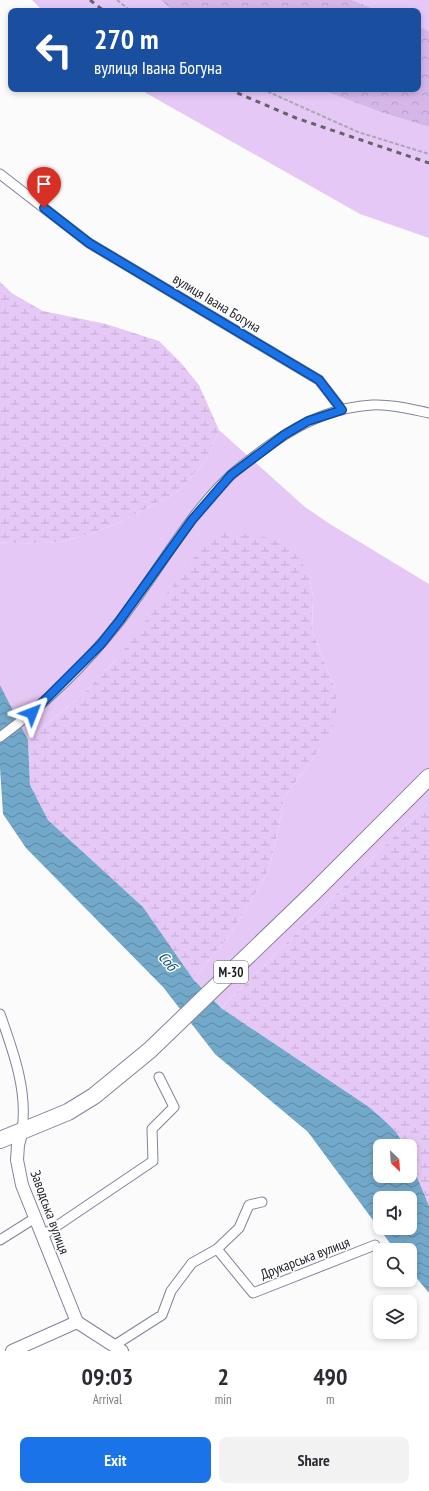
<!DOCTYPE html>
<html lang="en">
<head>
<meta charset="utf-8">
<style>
	body { margin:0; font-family:"PT Sans Narrow",sans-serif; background:#f2f2f3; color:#2b2b33; height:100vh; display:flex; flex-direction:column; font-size:15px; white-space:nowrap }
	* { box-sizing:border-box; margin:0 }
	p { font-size:13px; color:#7c7c81 }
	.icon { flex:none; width:22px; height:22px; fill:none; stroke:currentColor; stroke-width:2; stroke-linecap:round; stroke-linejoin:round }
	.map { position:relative; height:1351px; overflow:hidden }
	.details { display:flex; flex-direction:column; background:#fff; flex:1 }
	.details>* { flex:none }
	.top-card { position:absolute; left:8px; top:8px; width:413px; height:84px; border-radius:8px; box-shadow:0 2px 6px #0003; background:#1a4fa0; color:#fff; overflow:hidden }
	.needle { width:26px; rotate:155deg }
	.tools { position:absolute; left:373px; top:1139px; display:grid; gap:8px }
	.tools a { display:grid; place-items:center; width:44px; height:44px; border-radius:8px; background:#fff; box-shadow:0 2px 6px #0003; font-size:20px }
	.pin { position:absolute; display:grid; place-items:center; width:34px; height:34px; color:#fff; margin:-41px -17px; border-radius:50% 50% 50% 0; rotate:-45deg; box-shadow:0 0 4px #0007 }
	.pin .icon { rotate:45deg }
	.me { position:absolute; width:44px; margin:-22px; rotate:45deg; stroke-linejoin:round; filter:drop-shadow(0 0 3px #0008) }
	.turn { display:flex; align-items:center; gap:14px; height:84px; padding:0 20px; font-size:18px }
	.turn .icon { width:52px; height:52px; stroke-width:2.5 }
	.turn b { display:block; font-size:28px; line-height:34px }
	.eta { display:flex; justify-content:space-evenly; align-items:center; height:68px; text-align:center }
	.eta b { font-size:24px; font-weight:600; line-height:28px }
	.primary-button { display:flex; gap:8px; margin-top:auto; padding:8px 20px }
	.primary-button a { flex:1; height:46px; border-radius:8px; background:#1a73e8; color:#fff; font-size:16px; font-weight:600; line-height:46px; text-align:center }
	.primary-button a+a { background:#f2f2f3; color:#2b2b33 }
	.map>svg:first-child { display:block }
	.green { fill:#e6c8f6 }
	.forest { fill:url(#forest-crowns) }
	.wetland { fill:url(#wetland-marsh) }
	.water { fill:url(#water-waves); fill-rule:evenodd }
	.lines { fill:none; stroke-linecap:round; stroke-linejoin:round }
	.street-casing { stroke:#7f849b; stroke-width:11 }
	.secondary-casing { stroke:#7f849b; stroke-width:14 }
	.highway-casing { stroke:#7f849b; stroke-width:18 }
	.path { stroke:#a8a9ac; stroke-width:2; stroke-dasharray:4 2; stroke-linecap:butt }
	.street { stroke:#fff; stroke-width:9 }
	.secondary { stroke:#fff; stroke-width:12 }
	.highway { stroke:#fff; stroke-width:16 }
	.rail { stroke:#63646a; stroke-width:3; stroke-dasharray:5 5; stroke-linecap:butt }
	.route-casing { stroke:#114b97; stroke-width:10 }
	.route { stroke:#1a73e8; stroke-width:7 }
	.labels { text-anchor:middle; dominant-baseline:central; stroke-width:3; stroke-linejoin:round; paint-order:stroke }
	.shield { fill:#fff; stroke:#606268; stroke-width:1 }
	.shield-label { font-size:13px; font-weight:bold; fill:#1c1e27 }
	.street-label { font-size:14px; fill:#1c1e27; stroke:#fff }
	.water-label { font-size:15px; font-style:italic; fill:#0a5072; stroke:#fff }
</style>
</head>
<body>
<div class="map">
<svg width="429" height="1351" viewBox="0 0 429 1351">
	<defs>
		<pattern id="forest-crowns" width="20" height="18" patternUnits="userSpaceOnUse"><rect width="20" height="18" fill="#d6b6e8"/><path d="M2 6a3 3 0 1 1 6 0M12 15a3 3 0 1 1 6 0" fill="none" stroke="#b79cc7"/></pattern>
		<pattern id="wetland-marsh" width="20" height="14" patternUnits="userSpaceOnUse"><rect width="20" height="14" fill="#e6c8f6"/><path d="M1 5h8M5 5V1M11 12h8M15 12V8" fill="none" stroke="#c5abd3"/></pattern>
		<pattern id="water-waves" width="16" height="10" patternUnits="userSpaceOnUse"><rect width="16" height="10" fill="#72a8ca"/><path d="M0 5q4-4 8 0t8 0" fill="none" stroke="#5d88a4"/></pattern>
	</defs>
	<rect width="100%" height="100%" fill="#fbfbfb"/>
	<!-- green -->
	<path class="green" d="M32,0H160L173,11H43Z
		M352,0H429V31L418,26V11H379Z
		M139,89H319L383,113L429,127V238L360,214Z
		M219,430L305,507L330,524L429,584V802L221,1008L193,979L230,935L263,881L271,862L285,796L323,745L335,689L312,631L313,596L310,580L117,659L84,693L28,740L0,685V542L23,544L61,542L93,533L122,521L176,493L205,462Z"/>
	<!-- forest -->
	<path class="forest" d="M160,0H352L379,11H173Z
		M418,26L429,31V127L383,113L319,89H418Z"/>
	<!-- wetland -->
	<path class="wetland" d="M0,282L13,294L43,311L106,324L159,341L181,363L199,385L219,430L205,462L176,493L122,521L93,533L61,542L23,544L0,542Z
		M224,533H241L269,538L291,547L303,564L310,580L313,596L312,631L335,689L337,709L332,727L323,745L285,796L271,862L263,881L230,935L193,979L143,907L48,820L30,785L28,740L84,693L117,659L206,542Z
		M429,802V1206L410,1160V1146H404L388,1124L369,1107L221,1008Z"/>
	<!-- water -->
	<path class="water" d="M0,685L28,740L30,785L48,820L143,907L193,979L221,1008L369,1107C381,1118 398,1130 404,1146H380V1176H410V1160L429,1206V1293L410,1270V1250H395L308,1132L215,1054L163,987L26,848L3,814L0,768ZM380,1198H410V1228H380Z"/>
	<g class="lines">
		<defs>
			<path id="street" d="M0,174L89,243L319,380L342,410
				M0,737C45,704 85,665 119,622C157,574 186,517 231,475C245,463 260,452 274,442C304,421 336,407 372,405C391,404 410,409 429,413
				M0,1014C13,1051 28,1091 22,1130
				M42,1236L153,1161L152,1129L174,1107L159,1077
				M0,1240L35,1218
				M217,1249L253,1293L375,1245
				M115,1345L162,1315L171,1291L192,1263L217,1249L239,1228L249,1205L262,1202"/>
			<path id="secondary" d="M22,1130L18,1145L17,1160L22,1185L77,1322
				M77,1322L122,1351
				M12,1351L77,1322"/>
			<path id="highway" d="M0,1140L68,1112L94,1096L150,1050L313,893L429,777"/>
		</defs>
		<!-- street casing -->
		<use href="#street" class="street-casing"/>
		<!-- secondary casing -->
		<use href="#secondary" class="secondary-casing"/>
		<!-- highway casing -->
		<use href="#highway" class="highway-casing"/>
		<!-- path -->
		<path class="path" d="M117,0L131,11
			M262,89L358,132L429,154"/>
		<!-- street -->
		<use href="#street" class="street"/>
		<!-- secondary -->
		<use href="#secondary" class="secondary"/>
		<!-- highway -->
		<use href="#highway" class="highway"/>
		<!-- rail -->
		<path class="rail" d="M90,0L104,11
			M228,89L296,118L429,163"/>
	</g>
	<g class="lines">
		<defs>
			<path id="route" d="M32,713L101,644L120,620L192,520L231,475L284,435L308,421L342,410L319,380L89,243L44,208"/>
		</defs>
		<!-- route casing -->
		<use href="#route" class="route-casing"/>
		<!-- route -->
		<use href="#route" class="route"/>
	</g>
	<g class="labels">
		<!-- shield labels -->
		<rect class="shield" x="214" y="961" width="34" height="22" rx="3"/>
		<g class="shield-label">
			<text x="231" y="972">М-30</text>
		</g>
		<!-- street labels -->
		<g class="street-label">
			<text transform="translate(217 303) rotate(31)">вулиця Івана Богуна</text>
			<text transform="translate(50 1212) rotate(70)">Заводська вулиця</text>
			<text transform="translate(305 1258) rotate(-21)">Друкарська вулиця</text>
		</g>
		<!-- water labels -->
		<g class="water-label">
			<text transform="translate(168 961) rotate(51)">Соб</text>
		</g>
	</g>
</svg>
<div class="tools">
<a><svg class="needle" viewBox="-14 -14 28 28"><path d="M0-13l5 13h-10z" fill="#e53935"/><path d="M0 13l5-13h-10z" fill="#7c7c81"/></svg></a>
<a><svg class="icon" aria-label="sound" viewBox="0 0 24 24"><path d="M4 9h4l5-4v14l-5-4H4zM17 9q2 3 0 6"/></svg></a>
<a><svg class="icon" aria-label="search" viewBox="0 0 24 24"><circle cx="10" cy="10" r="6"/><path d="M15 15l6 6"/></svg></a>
<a><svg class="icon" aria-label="layers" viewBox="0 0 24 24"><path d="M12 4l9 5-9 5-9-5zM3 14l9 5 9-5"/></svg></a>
</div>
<div class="pin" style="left:44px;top:208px;background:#d93025"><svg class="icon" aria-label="arrive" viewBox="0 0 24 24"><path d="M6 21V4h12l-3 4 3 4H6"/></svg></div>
<svg class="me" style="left:32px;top:713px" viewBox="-20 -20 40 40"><path d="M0-17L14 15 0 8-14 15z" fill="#1a73e8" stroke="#fff" stroke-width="4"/></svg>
<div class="top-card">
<div class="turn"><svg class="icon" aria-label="left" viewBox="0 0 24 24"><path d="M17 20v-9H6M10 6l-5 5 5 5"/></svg><div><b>270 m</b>вулиця Івана Богуна</div></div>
</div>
</div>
<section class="details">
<div class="eta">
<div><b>09:03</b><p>Arrival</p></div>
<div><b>2</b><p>min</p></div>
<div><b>490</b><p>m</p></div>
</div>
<div class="primary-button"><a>Exit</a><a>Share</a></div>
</section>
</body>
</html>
